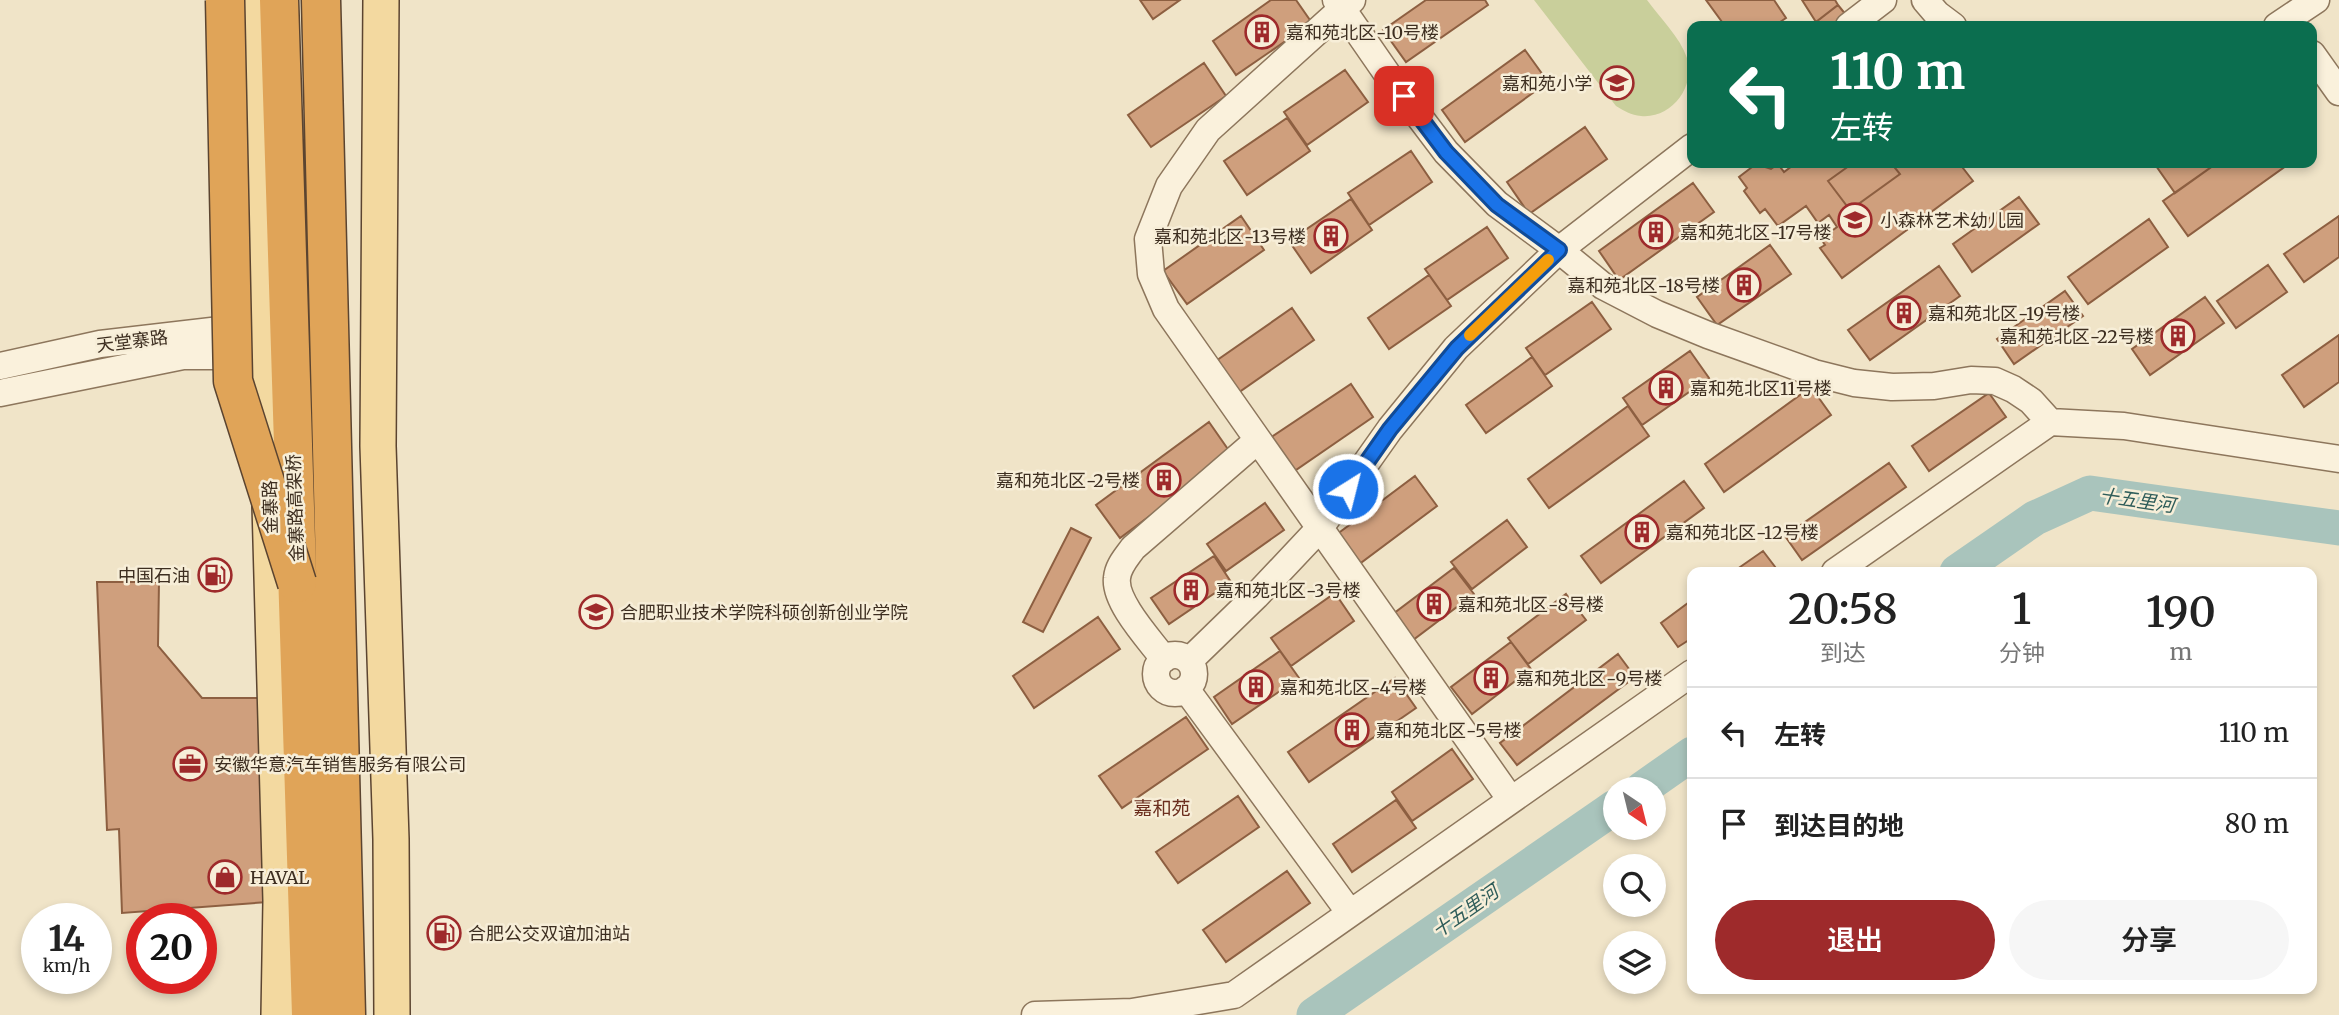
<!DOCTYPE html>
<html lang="zh">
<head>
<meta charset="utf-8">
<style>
	body { margin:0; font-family:Merriweather,"Noto Sans SC",serif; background:#f6f6f6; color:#222; height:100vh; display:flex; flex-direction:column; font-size:26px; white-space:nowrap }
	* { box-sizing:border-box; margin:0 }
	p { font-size:23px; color:#767676 }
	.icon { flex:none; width:38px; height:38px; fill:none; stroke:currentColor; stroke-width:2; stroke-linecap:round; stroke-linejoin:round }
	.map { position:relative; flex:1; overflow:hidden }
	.side { position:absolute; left:1687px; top:567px; width:630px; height:427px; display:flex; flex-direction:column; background:#fff; border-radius:14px; box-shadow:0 4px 10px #0003 }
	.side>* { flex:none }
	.top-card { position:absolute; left:1687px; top:21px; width:630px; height:147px; border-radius:14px; box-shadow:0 4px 10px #0003; background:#0b6e4f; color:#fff; overflow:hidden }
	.needle { width:46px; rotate:145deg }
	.buttons { position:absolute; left:1603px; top:777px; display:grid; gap:14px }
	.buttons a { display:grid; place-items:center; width:63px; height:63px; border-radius:50%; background:#fff; box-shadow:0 4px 10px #0003; font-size:35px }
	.speed { position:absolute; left:21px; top:903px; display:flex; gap:14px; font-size:35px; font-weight:700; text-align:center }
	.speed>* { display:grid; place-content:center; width:91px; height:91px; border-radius:50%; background:#fff; box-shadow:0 4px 10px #0003; line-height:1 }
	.speed small { font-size:18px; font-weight:400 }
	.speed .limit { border:10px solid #d22; background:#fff; color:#111 }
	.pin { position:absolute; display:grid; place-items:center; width:60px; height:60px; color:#fff; margin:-30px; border-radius:14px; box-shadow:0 4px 10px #0006 }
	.me { position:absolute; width:77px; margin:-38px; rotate:36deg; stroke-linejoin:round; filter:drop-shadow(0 0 5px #0008) }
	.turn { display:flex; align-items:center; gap:24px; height:147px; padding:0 28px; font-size:32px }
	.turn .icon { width:91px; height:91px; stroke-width:2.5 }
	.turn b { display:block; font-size:49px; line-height:60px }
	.eta { display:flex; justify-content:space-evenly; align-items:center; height:119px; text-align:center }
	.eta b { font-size:42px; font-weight:600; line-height:49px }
	.button { display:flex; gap:14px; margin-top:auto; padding:14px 28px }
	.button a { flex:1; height:80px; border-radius:42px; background:#9e2a2b; color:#fff; font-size:28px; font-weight:600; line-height:80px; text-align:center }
	.button a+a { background:#f6f6f6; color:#222 }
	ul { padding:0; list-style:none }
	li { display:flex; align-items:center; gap:21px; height:91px; padding:0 28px; border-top:2px solid #e0e0e0 }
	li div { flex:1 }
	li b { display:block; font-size:26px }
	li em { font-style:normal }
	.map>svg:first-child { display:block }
	.green { fill:#c9cf9b }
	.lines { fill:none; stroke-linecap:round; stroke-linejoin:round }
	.river { stroke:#a9c4bc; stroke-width:35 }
	.building { fill:#cf9f7d; stroke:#8d5f41; stroke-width:2 }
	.minor-casing { stroke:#8d765c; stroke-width:29 }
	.major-casing { stroke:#5b4430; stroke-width:38 }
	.highway-casing { stroke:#5b4430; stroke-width:41 }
	.minor { stroke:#faf1dc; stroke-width:26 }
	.major { stroke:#f3d9a0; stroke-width:35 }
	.highway { stroke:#e0a458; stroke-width:38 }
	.highway-bridge-casing { stroke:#5b4430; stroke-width:41; stroke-linecap:butt }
	.highway-bridge { stroke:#e0a458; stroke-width:38 }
	.route-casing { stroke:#114b97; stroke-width:18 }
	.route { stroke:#1a73e8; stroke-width:12 }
	.slow { stroke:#f59e0b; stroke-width:12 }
	.labels { text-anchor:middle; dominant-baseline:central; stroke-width:5; stroke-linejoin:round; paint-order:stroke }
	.poi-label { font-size:18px; fill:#3d2e20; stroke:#f7eed8; text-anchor:start }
	.street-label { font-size:18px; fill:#3d2e20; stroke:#f7eed8 }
	.water-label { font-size:19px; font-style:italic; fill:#2f5d5a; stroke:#f7eed8 }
	.neighbourhood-label { font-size:19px; fill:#6b2e1e; stroke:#f7eed8 }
</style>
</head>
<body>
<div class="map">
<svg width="2339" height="1015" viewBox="0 0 2339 1015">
	<rect width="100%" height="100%" fill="#f0e4c8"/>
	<!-- green -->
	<path class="green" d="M1534,0H1647C1660,18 1680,37 1687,58C1696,87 1671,119 1641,116C1631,115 1624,111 1616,106Z"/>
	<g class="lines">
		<!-- river -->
		<path class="river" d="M1957,572L2035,518L2090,493L2339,528
			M1642,789L1692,754
			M1314,1015L1615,807"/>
	</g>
	<!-- building -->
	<path class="building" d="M1140,0H1180L1153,19Z
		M1271,0H1296L1312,23L1236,75L1213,41Z
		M1426,0H1485L1488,5L1406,62L1383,30Z
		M1706,0H1774L1786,18L1774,26H1725Z
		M1802,0H1835L1838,5L1816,22Z
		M1838,5L1855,26H1819L1816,22Z
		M1525,50L1548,82L1465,142L1442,110Z
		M1204,63L1226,96L1151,147L1128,115Z
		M1345,70L1368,102L1307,145L1284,112Z
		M1287,118L1310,151L1247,195L1224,161Z
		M1585,127L1607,159L1529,214L1507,182Z
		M1411,151L1432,182L1369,225L1348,193Z
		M1796,163H1853L1828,181L1850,210L1900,174L1891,163H1959L1973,181L1842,278L1820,248L1825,245L1821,239L1837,227L1829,215L1818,223L1806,206L1778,226L1765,209L1760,213L1744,191L1747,188L1739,177L1756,164L1771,169L1778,164L1784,172Z
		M1796,163H1959L1973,181L1842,278L1820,248L1825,245L1821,239L1837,227L1829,215L1818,223L1806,206L1778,226L1765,209L1760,213L1744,191L1747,188L1739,177L1756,164L1771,169L1778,164L1784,172Z
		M2154,163H2217L2175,193Z
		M2217,163H2290L2188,236L2163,201Z
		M1693,183L1714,212L1619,280L1599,251Z
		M2019,197L2039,224L1972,272L1953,244Z
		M1351,199L1372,230L1311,273L1289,241Z
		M1241,216L1264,250L1187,304L1163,271Z
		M2339,216V257L2304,282L2284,254Z
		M2149,219L2168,247L2088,304L2068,277Z
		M1487,227L1508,258L1447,300L1425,269Z
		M1770,245L1791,274L1717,325L1697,297Z
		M2268,265L2287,292L2236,328L2217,301Z
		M1939,266L1960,296L1870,360L1848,330Z
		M1429,275L1451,306L1389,349L1368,318Z
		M2065,291L2083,316L2014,364L1997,339Z
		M2205,297L2224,323L2150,375L2132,349Z
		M1592,302L1611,329L1545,375L1526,348Z
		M1292,308L1314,340L1235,395L1213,363Z
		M2339,335V382L2304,407L2282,375Z
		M1690,351L1709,378L1642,425L1623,398Z
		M1532,357L1552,386L1486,433L1466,405Z
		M1351,384L1373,417L1293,472L1270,438Z
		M1811,387L1831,415L1724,492L1705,464Z
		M1989,393L2006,417L1929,471L1912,446Z
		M1628,406L1649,436L1549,508L1528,479Z
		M1209,422L1232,455L1120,538L1096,505Z
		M1889,463L1906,487L1802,560L1785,536Z
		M1415,476L1437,506L1358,565L1336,535Z
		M1684,481L1704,508L1601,583L1581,556Z
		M1265,503L1284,530L1226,571L1207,544Z
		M1507,520L1527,547L1472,589L1451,562Z
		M1071,528L1091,538L1043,632L1023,622Z
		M1763,551L1779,572H1733Z
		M1214,556L1231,582L1169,624L1151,598Z
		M1454,568L1474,594L1413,640L1393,614Z
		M97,582H159L158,646L202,698H275L281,901L122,913L119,829L107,830Z
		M1335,593L1354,621L1291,666L1271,638Z
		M1566,594L1586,620L1528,664L1508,638Z
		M1692,600V638L1678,647L1661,623Z
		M1098,617L1120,649L1034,708L1013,676Z
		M1511,642L1531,669L1472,714L1451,687Z
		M1280,651L1299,678L1232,724L1214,697Z
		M1618,654L1635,677L1517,765L1500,743Z
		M1395,678L1416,708L1309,782L1288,752Z
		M1186,717L1208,749L1122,808L1099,776Z
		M1452,749L1473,779L1412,821L1392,792Z
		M1238,796L1259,827L1178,883L1156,852Z
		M1396,800L1416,828L1352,872L1333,844Z
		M1287,871L1310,903L1226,962L1203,930Z"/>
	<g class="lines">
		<defs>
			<path id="minor" d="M1336,0L1390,78L1446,152L1497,204L1559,250L1603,286L1657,314L1708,335L1814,373L1854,383L1892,387L1934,386L1971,380L1995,381L2013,389L2031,401L2050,422
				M1352,0L1208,130L1169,186L1148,239L1151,274L1166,309L1511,800
				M1925,0L1937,14L1953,26
				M1849,26L1883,0
				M2277,26L2316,0
				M2312,54L2339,92
				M0,366L100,344L246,327
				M0,393L183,356H250
				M1835,572L2050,422L2124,426L2339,459
				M1156 674a19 19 0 1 1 38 0a19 19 0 1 1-38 0Z
				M1164,659C1150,640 1114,602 1117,578C1118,566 1126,558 1133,548L1258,440
				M1189,661L1256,596L1320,528L1390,429L1456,348L1559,250L1692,147
				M1186,689L1350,913
				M1035,1015L1132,1012L1234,995L1692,673"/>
			<path id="major" d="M253,0L265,325L281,901L279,1015
				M381,0L378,446L391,839L392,1015"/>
			<path id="highway" d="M279,0L311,1015
				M321,0L346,1015"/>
		</defs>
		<!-- minor casing -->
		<use href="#minor" class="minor-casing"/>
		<!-- major casing -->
		<use href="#major" class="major-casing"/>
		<!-- highway casing -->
		<use href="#highway" class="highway-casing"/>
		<!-- minor -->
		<use href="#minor" class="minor"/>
		<!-- major -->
		<use href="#major" class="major"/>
		<!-- highway -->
		<use href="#highway" class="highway"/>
		<defs>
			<path id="highway-bridge" d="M225,0L233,381L297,583"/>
		</defs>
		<!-- highway-bridge casing -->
		<use href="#highway-bridge" class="highway-bridge-casing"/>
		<!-- highway-bridge -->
		<use href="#highway-bridge" class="highway-bridge"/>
	</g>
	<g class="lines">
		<defs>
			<path id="route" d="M1348,489L1390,429L1457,348L1559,250L1497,205L1446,152L1404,96"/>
		</defs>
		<!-- route casing -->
		<use href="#route" class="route-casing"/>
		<!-- route -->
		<use href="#route" class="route"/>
		<!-- slow -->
		<path class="slow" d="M1470,335L1548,260"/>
	</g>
	<!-- icons -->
	<defs>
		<symbol id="building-ring" viewBox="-11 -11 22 22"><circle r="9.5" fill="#f7eed8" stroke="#9e2a2b" stroke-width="1.5"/><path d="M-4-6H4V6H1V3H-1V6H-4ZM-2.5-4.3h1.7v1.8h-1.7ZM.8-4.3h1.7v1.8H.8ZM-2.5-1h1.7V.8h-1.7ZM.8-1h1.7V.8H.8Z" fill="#9e2a2b"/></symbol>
		<symbol id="school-ring" viewBox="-11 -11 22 22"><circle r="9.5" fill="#f7eed8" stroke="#9e2a2b" stroke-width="1.5"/><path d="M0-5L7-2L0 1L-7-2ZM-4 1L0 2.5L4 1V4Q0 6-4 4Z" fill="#9e2a2b"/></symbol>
		<symbol id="fuel-ring" viewBox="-11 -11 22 22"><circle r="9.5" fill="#f7eed8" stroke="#9e2a2b" stroke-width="1.5"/><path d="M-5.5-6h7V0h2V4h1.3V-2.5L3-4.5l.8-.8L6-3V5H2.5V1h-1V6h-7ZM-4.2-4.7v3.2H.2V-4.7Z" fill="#9e2a2b"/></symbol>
		<symbol id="university-ring" viewBox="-11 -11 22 22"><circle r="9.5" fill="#f7eed8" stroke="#9e2a2b" stroke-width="1.5"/><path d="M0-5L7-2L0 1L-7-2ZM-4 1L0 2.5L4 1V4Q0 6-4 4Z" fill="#9e2a2b"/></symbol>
		<symbol id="office-ring" viewBox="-11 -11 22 22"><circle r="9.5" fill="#f7eed8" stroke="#9e2a2b" stroke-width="1.5"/><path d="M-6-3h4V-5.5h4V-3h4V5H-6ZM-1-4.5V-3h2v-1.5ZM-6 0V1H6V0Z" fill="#9e2a2b"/></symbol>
		<symbol id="shop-ring" viewBox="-11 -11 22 22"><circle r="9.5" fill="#f7eed8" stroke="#9e2a2b" stroke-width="1.5"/><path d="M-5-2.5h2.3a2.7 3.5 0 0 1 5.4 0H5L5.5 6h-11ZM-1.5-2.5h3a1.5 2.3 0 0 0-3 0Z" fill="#9e2a2b"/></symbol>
	</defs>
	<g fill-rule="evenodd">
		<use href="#building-ring" x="1243" y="13" width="38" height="38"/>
		<use href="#school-ring" x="1598" y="64" width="38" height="38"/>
		<use href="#school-ring" x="1836" y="201" width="38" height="38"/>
		<use href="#building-ring" x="1637" y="213" width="38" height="38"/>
		<use href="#building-ring" x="1312" y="217" width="38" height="38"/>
		<use href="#building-ring" x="1725" y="266" width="38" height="38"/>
		<use href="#building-ring" x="1885" y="294" width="38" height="38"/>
		<use href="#building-ring" x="2159" y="317" width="38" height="38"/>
		<use href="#building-ring" x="1647" y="369" width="38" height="38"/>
		<use href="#building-ring" x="1145" y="461" width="38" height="38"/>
		<use href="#building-ring" x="1623" y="513" width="38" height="38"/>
		<use href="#fuel-ring" x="196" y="556" width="38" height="38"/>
		<use href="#building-ring" x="1172" y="571" width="38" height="38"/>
		<use href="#building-ring" x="1415" y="585" width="38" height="38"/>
		<use href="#university-ring" x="577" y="593" width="38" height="38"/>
		<use href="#building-ring" x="1472" y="659" width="38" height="38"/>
		<use href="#building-ring" x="1237" y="668" width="38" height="38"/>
		<use href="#building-ring" x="1333" y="711" width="38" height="38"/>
		<use href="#office-ring" x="171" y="745" width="38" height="38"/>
		<use href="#shop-ring" x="206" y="858" width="38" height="38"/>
		<use href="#fuel-ring" x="425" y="914" width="38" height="38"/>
	</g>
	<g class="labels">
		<!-- poi labels -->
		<g class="poi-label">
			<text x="1286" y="32">嘉和苑北区-10号楼</text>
			<text x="1592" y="83" text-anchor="end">嘉和苑小学</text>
			<text x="1880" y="220">小森林艺术幼儿园</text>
			<text x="1680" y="232">嘉和苑北区-17号楼</text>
			<text x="1306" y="236" text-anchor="end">嘉和苑北区-13号楼</text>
			<text x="1720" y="285" text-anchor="end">嘉和苑北区-18号楼</text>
			<text x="1928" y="313">嘉和苑北区-19号楼</text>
			<text x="2154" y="336" text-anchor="end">嘉和苑北区-22号楼</text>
			<text x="1690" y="388">嘉和苑北区11号楼</text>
			<text x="1140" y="480" text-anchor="end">嘉和苑北区-2号楼</text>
			<text x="1666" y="532">嘉和苑北区-12号楼</text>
			<text x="190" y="575" text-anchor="end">中国石油</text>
			<text x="1216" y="590">嘉和苑北区-3号楼</text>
			<text x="1458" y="604">嘉和苑北区-8号楼</text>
			<text x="620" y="612">合肥职业技术学院科硕创新创业学院</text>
			<text x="1516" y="678">嘉和苑北区-9号楼</text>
			<text x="1280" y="687">嘉和苑北区-4号楼</text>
			<text x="1376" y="730">嘉和苑北区-5号楼</text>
			<text x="214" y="764">安徽华意汽车销售服务有限公司</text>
			<text x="250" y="877">HAVAL</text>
			<text x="468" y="933">合肥公交双谊加油站</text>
		</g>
		<!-- street labels -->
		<g class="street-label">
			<text transform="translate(132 341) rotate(-7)">天堂寨路</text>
			<text transform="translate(270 507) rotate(-91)">金寨路</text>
			<text transform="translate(295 508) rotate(-92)">金寨路高架桥</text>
		</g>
		<!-- water labels -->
		<g class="water-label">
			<text transform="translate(2137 500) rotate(8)">十五里河</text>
			<text transform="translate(1465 911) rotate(-35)">十五里河</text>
		</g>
		<!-- neighbourhood labels -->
		<g class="neighbourhood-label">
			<text x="1162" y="808">嘉和苑</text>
		</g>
	</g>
</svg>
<div class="buttons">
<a><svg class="needle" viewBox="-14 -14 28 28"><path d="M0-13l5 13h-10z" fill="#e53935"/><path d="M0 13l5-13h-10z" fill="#767676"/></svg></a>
<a><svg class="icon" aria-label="search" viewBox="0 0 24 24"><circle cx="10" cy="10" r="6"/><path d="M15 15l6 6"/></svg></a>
<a><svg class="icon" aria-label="layers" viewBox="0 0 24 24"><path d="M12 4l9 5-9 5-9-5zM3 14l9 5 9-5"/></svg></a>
</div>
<div class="speed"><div>14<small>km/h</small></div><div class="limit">20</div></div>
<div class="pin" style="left:1404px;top:96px;background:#d93025"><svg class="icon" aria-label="arrive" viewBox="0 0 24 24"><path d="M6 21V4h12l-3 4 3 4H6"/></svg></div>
<svg class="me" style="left:1348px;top:489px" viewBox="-20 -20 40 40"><circle r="17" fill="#1a73e8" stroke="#fff" stroke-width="3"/><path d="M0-11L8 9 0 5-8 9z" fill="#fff"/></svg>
<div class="top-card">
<div class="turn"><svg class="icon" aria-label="left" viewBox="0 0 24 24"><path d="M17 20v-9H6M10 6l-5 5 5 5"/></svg><div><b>110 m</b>左转</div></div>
</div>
<section class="side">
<div class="eta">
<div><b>20:58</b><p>到达</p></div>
<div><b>1</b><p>分钟</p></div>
<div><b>190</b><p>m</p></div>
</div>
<ul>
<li><svg class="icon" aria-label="left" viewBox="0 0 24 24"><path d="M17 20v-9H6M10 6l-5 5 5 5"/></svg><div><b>左转</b></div><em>110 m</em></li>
<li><svg class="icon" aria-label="arrive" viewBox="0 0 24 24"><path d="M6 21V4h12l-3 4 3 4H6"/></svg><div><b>到达目的地</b></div><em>80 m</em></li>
</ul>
<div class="button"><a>退出</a><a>分享</a></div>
</section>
</div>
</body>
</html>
